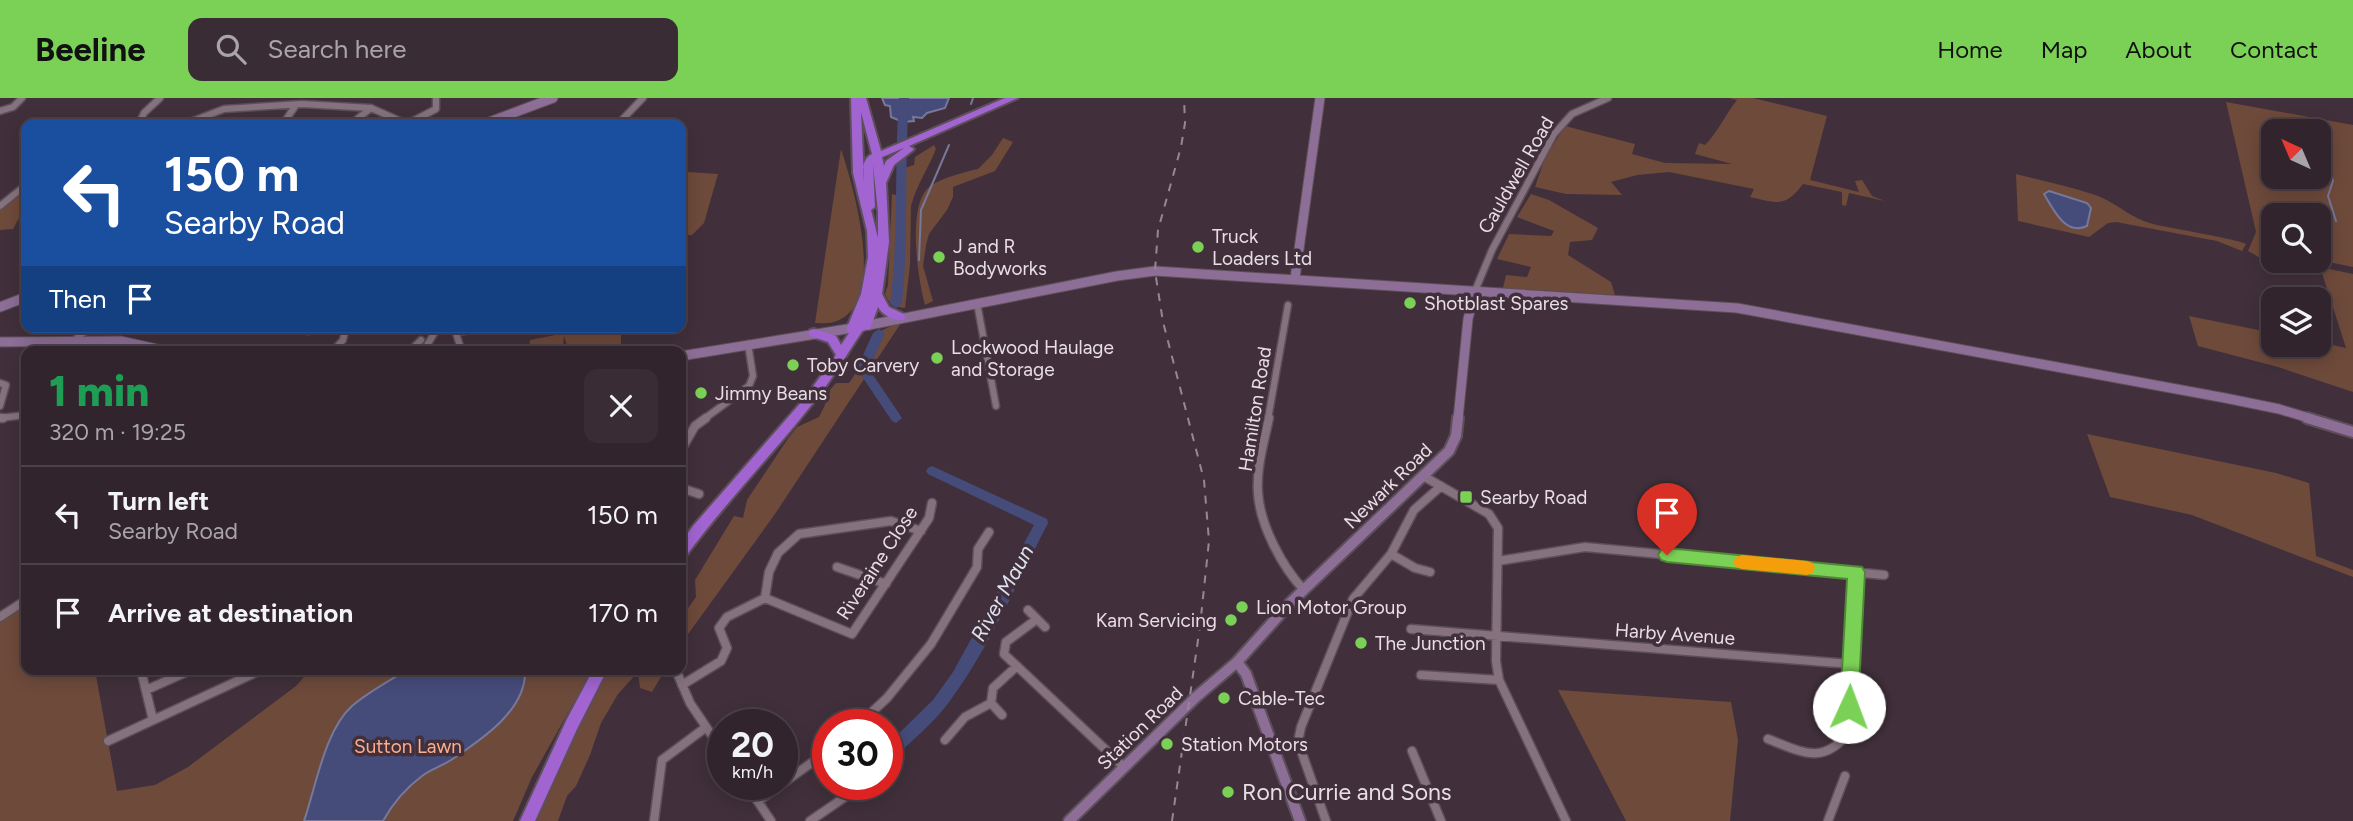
<!DOCTYPE html>
<html lang="en">
<head>
<meta charset="utf-8">
<style>
	body { margin:0; font-family:Figtree,sans-serif; background:#392c34; color:#f1f3f6; height:100vh; display:flex; flex-direction:column; font-size:26px; white-space:nowrap }
	* { box-sizing:border-box; margin:0 }
	p { font-size:23px; color:#a8a4a9 }
	.icon { flex:none; width:38px; height:38px; fill:none; stroke:currentColor; stroke-width:2; stroke-linecap:round; stroke-linejoin:round }
	.map { position:relative; flex:1; overflow:hidden }
	.details { position:absolute; left:21px; top:248px; width:665px; height:329px; display:flex; flex-direction:column; background:#31242c; border-radius:14px; box-shadow:0 4px 18px #0003,0 0 0 2px #4c4148 }
	.details>* { flex:none }
	.top-card { position:absolute; left:21px; top:21px; width:665px; height:214px; border-radius:14px; box-shadow:0 4px 18px #0003,0 0 0 2px #4c4148; background:#1a4fa0; color:#fff; overflow:hidden }
	.needle { width:46px; rotate:316deg }
	.fabs { position:absolute; left:2261px; top:21px; display:grid; gap:14px }
	.fabs a { display:grid; place-items:center; width:70px; height:70px; border-radius:14px; background:#31242c; box-shadow:0 4px 18px #0003,0 0 0 2px #4c4148; font-size:35px }
	.speed { position:absolute; left:707px; top:611px; display:flex; gap:14px; font-size:35px; font-weight:700; text-align:center }
	.speed>* { display:grid; place-content:center; width:91px; height:91px; border-radius:50%; background:#31242c; box-shadow:0 4px 18px #0003,0 0 0 2px #4c4148; line-height:1 }
	.speed small { font-size:18px; font-weight:400 }
	.speed .limit { border:10px solid #d22; background:#fff; color:#111 }
	.pin { position:absolute; display:grid; place-items:center; width:60px; height:60px; color:#fff; margin:-72px -30px; border-radius:50% 50% 50% 0; rotate:-45deg; box-shadow:0 0 7px #0007 }
	.pin .icon { rotate:45deg }
	.me { position:absolute; width:77px; margin:-38px; rotate:2deg; stroke-linejoin:round; filter:drop-shadow(0 0 5px #0008) }
	.turn { display:flex; align-items:center; gap:24px; height:147px; padding:0 28px; font-size:32px }
	.turn .icon { width:91px; height:91px; stroke-width:2.5 }
	.turn b { display:block; font-size:49px; line-height:60px }
	.then { display:flex; align-items:center; height:66px; padding:0 28px; background:#0003; gap:14px; font-size:26px }
	.round { display:grid; place-items:center; flex:none; width:74px; height:74px; border-radius:14px; background:#392c34 }
	.summary { display:flex; align-items:center; justify-content:space-between; height:119px; padding:0 28px }
	h1 { font-size:42px; font-weight:800; line-height:52px; color:#1e9e55 }
	ul { padding:0; list-style:none }
	li { display:flex; align-items:center; gap:21px; height:98px; padding:0 28px; border-top:2px solid #4c4148 }
	li div { flex:1 }
	li b { display:block; font-size:26px }
	li em { font-style:normal }
	header { display:flex; align-items:center; gap:42px; box-sizing:border-box; height:98px; padding:0 35px; background:#7bd156; color:#111 }
	header strong { font-size:33px }
	nav { display:flex; gap:38px; margin-inline-start:auto; font-size:24px }
	.search { width:490px; height:63px; background:#392c34; display:flex; align-items:center; gap:18px; box-sizing:border-box; padding:0 24px; border-radius:14px; color:#a8a4a9; font-size:26px }
	.map>svg:first-child { display:block }
	.green { fill:#6e4a3b; fill-rule:evenodd }
	.water { fill:#464c7a; stroke:#77789a; stroke-width:2 }
	.lines { fill:none; stroke-linecap:round; stroke-linejoin:round }
	.stream { stroke:#77789a; stroke-width:2 }
	.river { fill:#464c7a; fill-rule:evenodd }
	.street-far1-casing { stroke:#5d4f59; stroke-width:9 }
	.street-casing { stroke:#5d4f59; stroke-width:11 }
	.secondary-far1-casing { stroke:#5d4f59; stroke-width:11 }
	.secondary-casing { stroke:#5d4f59; stroke-width:14 }
	.highway-casing { stroke:#5d4f59; stroke-width:4 }
	.street-far1 { stroke:#85727e; stroke-width:6 }
	.street { stroke:#85727e; stroke-width:8 }
	.secondary-far1 { stroke:#8d6e97; stroke-width:9 }
	.secondary { stroke:#8d6e97; stroke-width:10 }
	.highway { fill:#a164d1; fill-rule:evenodd }
	.rail { stroke:#968891; stroke-width:2; stroke-dasharray:8 8; stroke-linecap:butt }
	.route { fill:#7bd156; stroke:#508838; stroke-width:2 }
	.slow { fill:#f59e0b }
	.poi-dot { fill:#7bd156; stroke:#41303b; stroke-width:2.5 }
	.labels { text-anchor:middle; dominant-baseline:central; stroke-width:7; stroke-linejoin:round; paint-order:stroke }
	.street-label { font-size:19px; fill:#e9dee5; stroke:#41303b }
	.poi-label { font-size:19px; fill:#e9dee5; stroke:#41303b; text-anchor:start }
	.park-label { font-size:19px; fill:#fead8c; stroke:#41303b }
	.water-label { font-size:21px; font-style:italic; fill:#dee2f1; stroke:#41303b }
	.near-poi-label { font-size:23px; fill:#e9dee5; stroke:#41303b; text-anchor:start }
</style>
</head>
<body>
<header>
<strong>Beeline</strong>
<div class="search"><svg class="icon" aria-label="search" viewBox="0 0 24 24"><circle cx="10" cy="10" r="6"/><path d="M15 15l6 6"/></svg>Search here</div>
<nav><a>Home</a><a>Map</a><a>About</a><a>Contact</a></nav>
</header>
<div class="map">
<svg width="2353" height="723" viewBox="0 0 2353 723">
	<rect width="100%" height="100%" fill="#41303b"/>
	<!-- green -->
	<path class="green" d="M1729,0H1753L1827,18L1810,82L1859,94L1855,83L1862,82L1872,98L1885,103L1849,95L1846,108L1842,107V94L1803,86C1785,110 1777,105 1750,99L1754,91L1669,74L1637,77L1611,84L1622,97L1566,96L1535,89L1545,60L1565,28L1635,46L1632,56L1665,65L1732,66L1695,56L1699,45L1705,47C1718,34 1725,17 1737,2Z
		M2226,4L2353,27V169L2319,162V117H2273V160L2264,162L2248,153L2256,134ZM2273,33H2319V79H2273Z
		M1003,40L1013,44L995,73L953,89V99L947,112L929,136L926,147L923,168L933,203L925,207C918,182 907,110 928,90C937,81 965,74 978,71L992,57Z
		M934,47L936,51C928,71 916,88 911,108L910,167L905,210C894,209 889,206 885,196L888,187L892,96L899,98L898,72L914,67L915,59Z
		M841,51C853,88 888,203 837,223C831,226 821,225 815,225Z
		M681,71L688,74L718,76L704,125L692,137H681Z
		M2016,76C2042,83 2069,88 2095,97C2118,105 2130,121 2157,127C2171,130 2241,142 2246,146L2242,153L2217,143L2116,124L2108,125L2089,139L2018,123ZM2049,93L2087,105L2091,111L2081,131C2060,125 2054,114 2044,96Z
		M26,90V107L13,131L0,132V112Z
		M1531,96L1549,102L1598,130L1592,142L1570,144L1568,157L1611,184L1615,197L1503,190L1506,177L1527,179L1531,169L1497,161L1509,136L1551,138L1554,133L1517,119Z
		M2320,169L2353,176V294L2278,269L2198,248L2189,218L2273,235V247H2319V244L2346,250Z
		M901,225L775,416L686,539L681,543V520L696,499L695,482L734,418L743,420L747,402L789,339L797,329L819,319L825,307L824,299L836,285H849C871,258 857,237 901,225Z
		M596,229H621V254H569L564,238L563,248L529,254L530,242Z
		M2087,336L2276,375L2309,385L2316,458L2353,472V479L2192,417L2110,399Z
		M26,505V572H95L117,693L155,687L188,669L296,588L310,572H592L532,679L513,723H0V522Z
		M608,572H665L652,594L640,590L638,574L618,596L601,625L590,657L576,688L567,698L558,723H535L567,651Z
		M1558,592L1731,604L1738,642L1730,723H1626Z"/>
	<!-- water -->
	<path class="water" d="M882,0H949L945,10L927,15L922,20L913,19L914,23L903,24L891,19L890,8L885,7Z
		M2049,93L2087,105L2091,110L2087,128C2065,138 2053,111 2044,96Z
		M407,572H525C527,612 481,642 451,662C442,668 431,671 422,678C406,690 393,705 383,723H304C316,688 325,632 352,608C368,594 389,583 407,572Z"/>
	<g class="lines">
		<!-- stream -->
		<path class="stream" d="M971,6L973,0
			M2326,56L2333,83L2328,98L2336,123
			M919,162L921,112L949,47"/>
		<!-- river -->
		<path class="river" d="M899,0H909C904,69 909,138 902,206L896,210L890,206C899,138 894,69 899,0Z
			M879,231L885,235L869,271L902,320L896,325L892,323L857,271L873,235Z
			M932,368L1047,421L1048,425C1017,485 989,550 949,604C933,626 911,643 892,662L887,664V647L933,602L953,574L1034,427L928,376L926,373L928,370Z"/>
		<defs>
			<path id="street-far1" d="M0,13L13,9L22,0
				M139,26L144,15L160,0
				M185,26L224,11L302,6L371,10L407,26
				M283,26L296,7
				M351,26L371,10
				M407,26L436,11V0
				M618,26L643,0
				M0,108L26,87
				M1475,193L1492,152L1554,36L1572,16L1608,0
				M977,205L996,308
				M294,229L307,233L339,229
				M419,229L436,233
				M454,229L462,254
				M458,234L490,229
				M73,243L91,229
				M86,254L92,243
				M332,254L343,242L346,229
				M409,254L421,242
				M423,254L438,229
				M0,285L6,287L0,308
				M0,320L26,317
				M704,321L749,288L753,278L748,246
				M1268,321L1288,207"/>
			<path id="street" d="M0,320H3
				M1269,320C1264,344 1256,370 1258,395C1260,427 1282,469 1304,492
				M681,352L695,328L706,320
				M1425,379L1489,416L1498,430L1496,563L1499,582L1566,723
				M681,390L699,396
				M1391,456L1415,470L1430,474
				M1498,463L1585,449L1884,477
				M837,469L886,486
				M765,500L852,536L929,420L932,405
				M1028,512L1045,529
				M0,519L26,502
				M1037,521L1006,544L1004,556L1124,669
				M1411,531L1850,566
				M141,572L153,622
				M678,577L690,605L723,654
				M1421,577L1499,582
				M682,587L721,563L727,550L719,530L727,519L765,500L769,474L778,455L799,436L891,423L921,433
				M146,592L191,572
				M1002,617L991,605L993,590L1017,568
				M859,626L887,600L931,546L977,469L978,451L989,434
				M1768,641C1802,654 1823,668 1849,634L1856,474
				M945,642L965,619L991,605
				M108,643L261,572
				M1412,653L1441,723
				M746,686L771,723
				M758,703L828,653
				M654,723L662,662L705,630
				M810,723L864,686
				M1326,723L1298,644L1301,629L1353,501L1391,456L1414,412L1441,388
				M1828,723L1845,678"/>
			<path id="secondary-far1" d="M484,26L553,0
				M1295,180L1320,0
				M0,209L26,199
				M0,244L121,243L171,254
				M681,258L859,229L1117,178L1155,173L1737,210L2225,300L2279,311L2312,321
				M1458,321L1468,221L1475,193"/>
			<path id="secondary" d="M2307,320L2353,334
				M1237,564L1246,576L1300,723
				M1069,723L1196,599L1237,564L1290,505L1449,353L1456,338L1458,320"/>
			<path id="highway" d="M851,0H866L881,53L1005,0H1018L909,48L914,51L912,53L894,67L886,85L889,144L882,196L889,209L904,216L906,219L904,222C895,224 882,217 878,209L870,231H864L861,235C845,259 832,282 813,305C772,357 725,405 686,458L681,459V445L693,428L804,301L836,257L828,244L810,238L808,235L810,232L814,231L836,238L841,247L849,235L846,232L861,196L868,159L867,133L853,75ZM861,14L872,56C861,62 863,73 864,83ZM904,50L886,63L884,68L882,59ZM873,67L878,114V140L871,112L875,109Z
				M593,572H607L577,631L535,723H520L567,621Z"/>
		</defs>
		<!-- street-far1 casing -->
		<use href="#street-far1" class="street-far1-casing"/>
		<!-- street casing -->
		<use href="#street" class="street-casing"/>
		<!-- secondary-far1 casing -->
		<use href="#secondary-far1" class="secondary-far1-casing"/>
		<!-- secondary casing -->
		<use href="#secondary" class="secondary-casing"/>
		<!-- highway casing -->
		<use href="#highway" class="highway-casing"/>
		<!-- street-far1 -->
		<use href="#street-far1" class="street-far1"/>
		<!-- street -->
		<use href="#street" class="street"/>
		<!-- secondary-far1 -->
		<use href="#secondary-far1" class="secondary-far1"/>
		<!-- secondary -->
		<use href="#secondary" class="secondary"/>
		<!-- highway -->
		<use href="#highway" class="highway"/>
		<!-- rail -->
		<path class="rail" d="M1172,723L1200,528L1209,443L1204,382L1163,224L1155,173L1158,132L1181,49L1185,25L1184,0"/>
	</g>
	<!-- route -->
	<path class="route" d="M1667,450L1862,469L1865,474L1858,609L1855,615L1849,617L1842,615L1840,609L1847,481L1667,464L1661,462L1658,457L1661,452Z"/>
	<!-- slow -->
	<path class="slow" d="M1742,457L1807,463L1813,465L1815,470L1813,475L1807,477L1742,471L1736,469L1733,464L1736,459Z"/>
	<!-- markers -->
	<g class="poi-dot">
		<circle cx="1198" cy="149" r="7"/>
		<circle cx="939" cy="159" r="7"/>
		<circle cx="1410" cy="205" r="7"/>
		<circle cx="937" cy="260" r="7"/>
		<circle cx="793" cy="267" r="7"/>
		<circle cx="701" cy="295" r="7"/>
		<rect x="1459" y="392" width="14" height="14" rx="3.5"/>
		<circle cx="1242" cy="509" r="7"/>
		<circle cx="1231" cy="522" r="7"/>
		<circle cx="1361" cy="545" r="7"/>
		<circle cx="1224" cy="600" r="7"/>
		<circle cx="1167" cy="646" r="7"/>
		<circle cx="1228" cy="694" r="7"/>
	</g>
	<g class="labels">
		<!-- street labels -->
		<g class="street-label">
			<text transform="translate(1516 77) rotate(-60)">Cauldwell Road</text>
			<text transform="translate(1255 311) rotate(-81)">Hamilton Road</text>
			<text transform="translate(1388 388) rotate(-44)">Newark Road</text>
			<text transform="translate(877 465) rotate(-57)">Riveraine Close</text>
			<text transform="translate(1675 536) rotate(4)">Harby Avenue</text>
			<text transform="translate(1140 630) rotate(-44)">Station Road</text>
		</g>
		<!-- poi labels -->
		<g class="poi-label">
			<text x="1212" y="138">Truck<tspan x="1212" dy="22">Loaders Ltd</tspan></text>
			<text x="953" y="148">J and R<tspan x="953" dy="22">Bodyworks</tspan></text>
			<text x="1424" y="205">Shotblast Spares</text>
			<text x="951" y="249">Lockwood Haulage<tspan x="951" dy="22">and Storage</tspan></text>
			<text x="807" y="267">Toby Carvery</text>
			<text x="715" y="295">Jimmy Beans</text>
			<text x="1480" y="399">Searby Road</text>
			<text x="1256" y="509">Lion Motor Group</text>
			<text x="1217" y="522" text-anchor="end">Kam Servicing</text>
			<text x="1375" y="545">The Junction</text>
			<text x="1238" y="600">Cable-Tec</text>
			<text x="1181" y="646">Station Motors</text>
		</g>
		<!-- park labels -->
		<g class="park-label">
			<text x="408" y="648">Sutton Lawn</text>
		</g>
		<!-- water labels -->
		<g class="water-label">
			<text transform="translate(1002 495) rotate(-61)">River Maun</text>
		</g>
		<!-- near-poi labels -->
		<g class="near-poi-label">
			<text x="1242" y="694">Ron Currie and Sons</text>
		</g>
	</g>
</svg>
<div class="fabs">
<a><svg class="needle" viewBox="-14 -14 28 28"><path d="M0-13l5 13h-10z" fill="#e53935"/><path d="M0 13l5-13h-10z" fill="#a8a4a9"/></svg></a>
<a><svg class="icon" aria-label="search" viewBox="0 0 24 24"><circle cx="10" cy="10" r="6"/><path d="M15 15l6 6"/></svg></a>
<a><svg class="icon" aria-label="layers" viewBox="0 0 24 24"><path d="M12 4l9 5-9 5-9-5zM3 14l9 5 9-5"/></svg></a>
</div>
<div class="speed"><div>20<small>km/h</small></div><div class="limit">30</div></div>
<div class="pin" style="left:1667px;top:457px;background:#d93025"><svg class="icon" aria-label="arrive" viewBox="0 0 24 24"><path d="M6 21V4h12l-3 4 3 4H6"/></svg></div>
<svg class="me" style="left:1849px;top:609px" viewBox="-20 -20 40 40"><circle r="19" fill="#fff"/><path d="M0-13L10 11 0 6-10 11z" fill="#7bd156"/></svg>
<div class="top-card">
<div class="turn"><svg class="icon" aria-label="left" viewBox="0 0 24 24"><path d="M17 20v-9H6M10 6l-5 5 5 5"/></svg><div><b>150 m</b>Searby Road</div></div>
<div class="then">Then<svg class="icon" aria-label="arrive" viewBox="0 0 24 24"><path d="M6 21V4h12l-3 4 3 4H6"/></svg></div>
</div>
<section class="details">
<div class="summary"><div><h1>1 min</h1><p>320 m · 19:25</p></div><a class="round"><svg class="icon" aria-label="close" viewBox="0 0 24 24"><path d="M6 6l12 12M18 6L6 18"/></svg></a></div>
<ul>
<li><svg class="icon" aria-label="left" viewBox="0 0 24 24"><path d="M17 20v-9H6M10 6l-5 5 5 5"/></svg><div><b>Turn left</b><p>Searby Road</p></div><em>150 m</em></li>
<li><svg class="icon" aria-label="arrive" viewBox="0 0 24 24"><path d="M6 21V4h12l-3 4 3 4H6"/></svg><div><b>Arrive at destination</b></div><em>170 m</em></li>
</ul>
</section>
</div>
</body>
</html>
